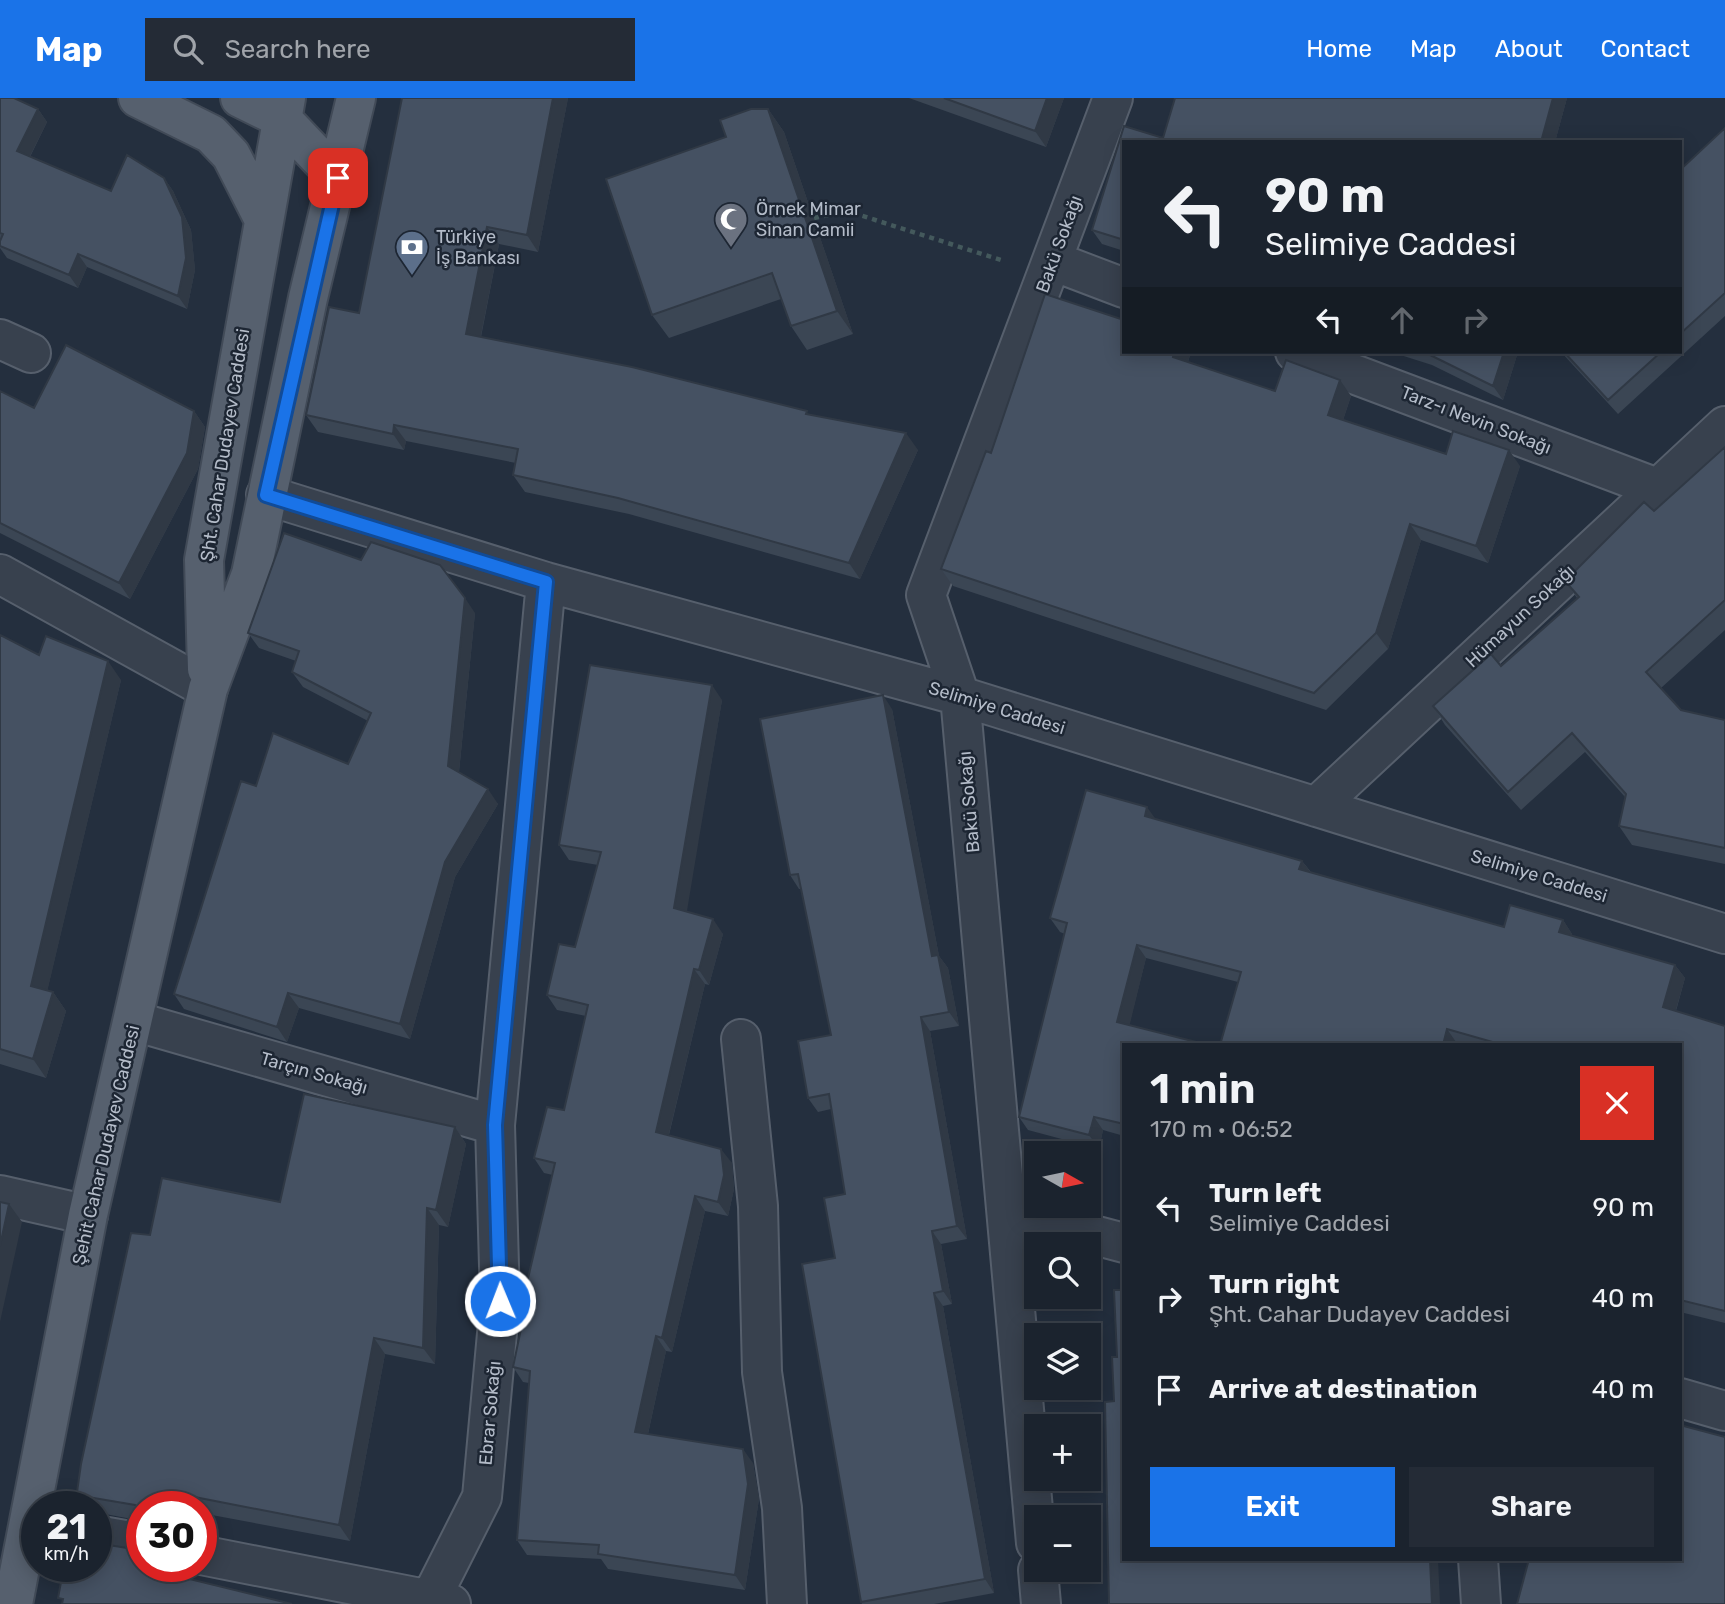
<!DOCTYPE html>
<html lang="en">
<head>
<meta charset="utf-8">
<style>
	body { margin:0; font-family:Rubik,sans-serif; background:#242b36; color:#f1f3f6; height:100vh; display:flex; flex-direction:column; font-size:26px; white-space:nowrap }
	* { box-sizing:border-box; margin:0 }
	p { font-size:23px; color:#a0a4aa }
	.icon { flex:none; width:38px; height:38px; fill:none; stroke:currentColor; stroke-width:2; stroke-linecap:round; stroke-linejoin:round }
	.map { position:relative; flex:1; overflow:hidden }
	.drawer { position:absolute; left:1122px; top:945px; width:560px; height:518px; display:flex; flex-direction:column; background:#1b232e; border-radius:0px; box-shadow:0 4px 18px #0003,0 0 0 2px #39404a }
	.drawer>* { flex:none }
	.banner { position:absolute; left:1122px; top:42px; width:560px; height:214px; border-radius:0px; box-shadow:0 4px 18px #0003,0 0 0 2px #39404a; background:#1b232e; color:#f1f3f6; overflow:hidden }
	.needle { width:46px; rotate:99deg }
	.controls { position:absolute; left:1024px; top:1043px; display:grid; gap:14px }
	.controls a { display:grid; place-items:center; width:77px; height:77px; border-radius:0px; background:#1b232e; box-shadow:0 4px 18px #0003,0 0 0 2px #39404a; font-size:35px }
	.speed { position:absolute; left:21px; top:1393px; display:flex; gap:14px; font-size:35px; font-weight:700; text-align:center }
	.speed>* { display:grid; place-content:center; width:91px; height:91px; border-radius:50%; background:#1b232e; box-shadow:0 4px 18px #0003,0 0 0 2px #39404a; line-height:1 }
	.speed small { font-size:18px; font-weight:400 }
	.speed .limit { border:10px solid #d22; background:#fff; color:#111 }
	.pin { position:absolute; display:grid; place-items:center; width:60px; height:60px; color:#fff; margin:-30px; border-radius:14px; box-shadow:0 4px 10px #0006 }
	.me { position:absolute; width:77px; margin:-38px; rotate:359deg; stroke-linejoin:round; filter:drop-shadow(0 0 5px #0008) }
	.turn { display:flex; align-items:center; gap:24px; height:147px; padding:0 28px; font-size:32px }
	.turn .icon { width:91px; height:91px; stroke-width:2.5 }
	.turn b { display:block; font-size:49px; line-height:60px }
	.lanes { display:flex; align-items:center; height:66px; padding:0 28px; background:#0003; justify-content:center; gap:35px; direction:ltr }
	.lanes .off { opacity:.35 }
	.round { display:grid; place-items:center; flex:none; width:74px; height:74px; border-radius:0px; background:#242b36 }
	.overview { display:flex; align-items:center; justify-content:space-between; height:119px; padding:0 28px }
	h1 { font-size:42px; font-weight:600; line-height:52px }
	.action { display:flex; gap:14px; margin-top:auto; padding:14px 28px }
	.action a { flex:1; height:80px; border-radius:0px; background:#1a73e8; color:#fff; font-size:28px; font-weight:600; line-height:80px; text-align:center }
	.action a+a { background:#242b36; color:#f1f3f6 }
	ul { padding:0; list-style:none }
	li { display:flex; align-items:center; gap:21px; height:91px; padding:0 28px }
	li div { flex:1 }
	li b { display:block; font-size:26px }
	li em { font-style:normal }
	header { display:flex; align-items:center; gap:42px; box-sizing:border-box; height:98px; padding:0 35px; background:#1a73e8; color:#fff }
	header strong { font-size:33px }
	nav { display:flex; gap:38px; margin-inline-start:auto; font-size:24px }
	.search { width:490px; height:63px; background:#242b36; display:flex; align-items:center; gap:18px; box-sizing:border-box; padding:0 24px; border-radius:0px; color:#a0a4aa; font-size:26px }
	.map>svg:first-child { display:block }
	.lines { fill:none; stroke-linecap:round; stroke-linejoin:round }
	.minor-casing { stroke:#565f6c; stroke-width:42 }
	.major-casing { stroke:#414a57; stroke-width:42 }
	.path { stroke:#44595c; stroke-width:4.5; stroke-dasharray:5 5; stroke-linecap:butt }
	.minor { stroke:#38414e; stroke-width:38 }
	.major { stroke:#56606e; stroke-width:38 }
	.wall { fill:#3b4654 }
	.shaded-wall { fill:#303945 }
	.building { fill:#455162; stroke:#303945; stroke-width:2 }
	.route-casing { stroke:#114b97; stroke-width:18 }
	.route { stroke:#1a73e8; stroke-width:12 }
	.labels { text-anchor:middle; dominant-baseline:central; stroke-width:5; stroke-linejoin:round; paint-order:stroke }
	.poi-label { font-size:18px; fill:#b4bcc9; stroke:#1d2633; text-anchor:start }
	.street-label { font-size:18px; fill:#b4bcc9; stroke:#1d2633 }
</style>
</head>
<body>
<header>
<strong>Map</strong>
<div class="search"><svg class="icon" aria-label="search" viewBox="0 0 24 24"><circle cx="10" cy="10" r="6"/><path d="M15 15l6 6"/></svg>Search here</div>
<nav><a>Home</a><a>Map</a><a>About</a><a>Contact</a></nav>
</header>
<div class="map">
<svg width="1725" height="1506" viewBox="0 0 1725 1506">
	<rect width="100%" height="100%" fill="#242f3e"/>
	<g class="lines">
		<defs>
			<path id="minor" d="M1053,163L1124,190
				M0,241L31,255
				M1295,254L1657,390
				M266,397L546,484L960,598L1725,836
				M0,476L208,591
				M1316,709L1725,328
				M134,923L495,1027
				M741,941L758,1108L762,1274L782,1410L787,1506
				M0,1097L88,1117
				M1007,1114L1124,1145
				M1680,1300L1725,1313
				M96,1437L142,1445
				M1036,1445L960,598L926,497L1113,0
				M201,1457L451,1506
				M1478,1461L1481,1506
				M1038,1472L1041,1506
				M428,1506L482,1399L500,1203L495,1027L546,484"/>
			<path id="major" d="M138,0L211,36L231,57L263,120
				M240,0L281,20L338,80
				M207,571L204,462L286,0
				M13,1506L88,1117L208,591L251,476L308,200L356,0"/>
		</defs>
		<!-- minor casing -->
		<use href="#minor" class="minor-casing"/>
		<!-- major casing -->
		<use href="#major" class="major-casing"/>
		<!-- path -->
		<path class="path" d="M814,120L847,113L1004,163"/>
		<!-- minor -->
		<use href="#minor" class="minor"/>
		<!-- major -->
		<use href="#major" class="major"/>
	</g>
	<!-- wall -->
	<path class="wall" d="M0,0L38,11L47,24L30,59L111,93L164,80L173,93L191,132L195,172L187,211L87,169L78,190L7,160L0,150Z
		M402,0H568L538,154L499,146L481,239L809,316L918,352L860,481L629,416L525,394L513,377L516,365L406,343L404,352L318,334L306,317L359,215Z
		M909,0H1064L1046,49Z
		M1175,0H1567L1555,44H1124V153L1102,146L1092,132L1124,28L1163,40Z
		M768,11L784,34L853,236L807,252L791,228L781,201L669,240L652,217L726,39Z
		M1725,30V218L1618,316L1561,254H1680V72Z
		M1391,254H1518L1503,302L1432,267Z
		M1190,257L1188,264L1275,293L1351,298L1343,322L1446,356L1520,368L1488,465L1421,442L1388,551L1326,612L953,488L941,471L991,355Z
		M0,293L34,310L194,313L205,329L198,371L130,501L0,435Z
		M1725,349V532L1661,590L1681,612L1725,622V766L1632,747L1619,728L1625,699L1585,654L1521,712L1445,627L1433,608L1501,568L1577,500L1565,483L1654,413Z
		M475,515L459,674L498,706L455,779L410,941L299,910L287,944L184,911L174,896L256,688L348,666L368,623L303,589L292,574L296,563L259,550L248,535Z
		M0,537L39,557L121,582L47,893L53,894L66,913L46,980L0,966Z
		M722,602L686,813L723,836L709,887L705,886L669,1037L732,1065L734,1091L728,1118L705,1113L672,1254L666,1253L648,1336L753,1365L759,1401L745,1492L608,1471L601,1461L527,1457L517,1442L529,1285L523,1284L513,1269L525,1210L522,1206L553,1077L544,1075L534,1060L564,1012L586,918L557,912L547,897L575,849L598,767L569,762L559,747Z
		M892,611L939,858L948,870L959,928L930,933L967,1141L941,1146L952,1206L943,1208L994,1495L934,1506H862L861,1504L835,1160L845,1096L831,1011L818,1014L808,1000L831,937L801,791H799L790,777Z
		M1155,721L1302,763L1311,774L1504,829L1563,822L1572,836V838L1675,867L1685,880L1676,913L1725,928V1225L1680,1214V947H1465L1238,884L1146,860L1124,947V1038L1103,1032L1099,1051L1028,1032L1019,1019L1065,836L1060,834L1050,820Z
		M455,1029L466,1046L448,1129L439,1127L435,1266L385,1256L350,1443L201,1415V1409H142V1423L100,1415L96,1416V1409H82L76,1401L150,1137L280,1104Z"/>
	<!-- shaded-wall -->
	<path class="shaded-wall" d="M553,0H568L538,154L527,137Z
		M1047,0H1064L1046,49L1035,33Z
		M1553,0H1567L1555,44H1541Z
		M38,11L47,24L26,66L17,53Z
		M768,11L784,34L853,236L837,213Z
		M164,80L173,93L191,132L195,172L187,211L178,198Z
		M487,129L499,146L478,252L466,236Z
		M78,156L87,169L78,190L69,177Z
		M1174,254H1188L1190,257L1184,276L1173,259Z
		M1504,254H1518L1503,302L1493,288Z
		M1340,282L1351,298L1339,334L1328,317Z
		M194,313L205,329L198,371L130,501L119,485Z
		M394,327L406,343L404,352L393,336Z
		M906,335L918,352L860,481L849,465Z
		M1509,352L1520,368L1488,465L1476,448Z
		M1410,426L1421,442L1388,551L1376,535Z
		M465,500L475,515L458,683L448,668Z
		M108,563L121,582L44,907L31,888Z
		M712,587L722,602L685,825L674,810Z
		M883,597L892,611L939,858L948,870L959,928L949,914L932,858Z
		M488,691L498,706L455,779L410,941L400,926L445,764Z
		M1147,709L1157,723L1145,718Z
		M1302,763L1312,776L1299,771Z
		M713,821L723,836L709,887L699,872Z
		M1563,822L1572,836L1569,848L1559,834Z
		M1137,847L1146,860L1127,938L1117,924Z
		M1675,867L1685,880L1673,922L1663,909Z
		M694,871L705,886L666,1048L656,1034Z
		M53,894L66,913L46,980L33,961Z
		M288,895L299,910L287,944L277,929Z
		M921,919L930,933L967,1141L957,1128Z
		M1447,931L1456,944V947H1443Z
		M1094,1019L1103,1032L1099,1051L1089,1037Z
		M455,1029L466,1046L448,1129L436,1112Z
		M721,1051L732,1065L734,1091L728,1118L718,1104Z
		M695,1098L705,1113L672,1254L662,1240Z
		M9,1106L22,1124L0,1224V1148Z
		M427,1110L439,1127L435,1266L423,1250Z
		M932,1133L941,1146L952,1206L943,1193Z
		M934,1195L943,1208L994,1495L985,1481Z
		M656,1238L666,1253L645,1349L635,1334Z
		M374,1240L385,1256L350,1443L339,1427Z
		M743,1351L753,1365L759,1401L745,1492L735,1477Z
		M184,1397L192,1409H181Z
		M1430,1461H1438L1440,1506H1432Z
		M170,1468H184L185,1471L181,1492L169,1476Z"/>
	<!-- building -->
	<path class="building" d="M0,0H14L38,11L17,53L111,93L127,57L164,80L182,119L186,160L178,198L78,156L69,177L0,148V143L3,136L0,135Z
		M402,0H553L527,137L487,129L466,236L632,269L807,313L806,316L906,335L849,465L618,400L513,377L518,351L394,327L393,336L306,317L329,209L359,215Z
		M944,0H1047L1035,33Z
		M1175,0H1553L1541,44H1124V142L1092,132L1124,28L1163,40Z
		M751,11H768L837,213L791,228L772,175L652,217L606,81L726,39L720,22Z
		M1725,30V195L1680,236V72Z
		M1045,196L1124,222V254H1174L1173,259L1275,293L1286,262L1340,282L1328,317L1446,356L1453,333L1509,352L1476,448L1410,426L1376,535L1314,595L941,471L986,353L991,355Z
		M66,247L194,313L187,355L119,485L0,425V293L34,310Z
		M1424,254H1504L1493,288Z
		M1564,254H1661L1608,302Z
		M1725,349V502L1646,574L1681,612L1725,622V750L1619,728L1626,696L1572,635L1508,694L1433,608L1491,556L1501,568L1579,499L1565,483L1644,404L1654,413Z
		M284,435L361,462L371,444L440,467L465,500L448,668L488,691L445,764L400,926L288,895L277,929L174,896L241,683L256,688L273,635L348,666L371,615L292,574L299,553L248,535Z
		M0,537L39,557L46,538L108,563L31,888L53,894L33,961L0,951Z
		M590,567L712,587L674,810L713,821L699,872L694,871L656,1034L721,1051L724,1077L718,1104L695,1098L662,1240L656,1238L635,1334L743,1351L748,1386L735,1477L598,1456L599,1447L517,1442L530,1273L513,1269L526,1207L522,1206L555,1065L534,1060L547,1009L564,1012L588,907L547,897L559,846L575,849L601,754L559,747Z
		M883,597L932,858L938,857L949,914L921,919L957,1128L932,1133L943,1193L934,1195L985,1481L861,1504L802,1166L835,1160L824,1100L845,1096L829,996L808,1000L798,943L831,937L798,776L790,777L760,621Z
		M1086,692L1147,709L1145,718L1302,763L1299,771L1504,829L1510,807L1563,822L1559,834L1675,867L1663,909L1725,928V1213L1680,1202V947H1503L1447,931L1443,947H1220L1241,874L1137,847L1117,924L1208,947H1124V1026L1094,1019L1089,1037L1019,1019L1067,825L1050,820Z
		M304,996L455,1029L436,1112L427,1110L423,1250L374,1240L339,1427L184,1397L181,1409H142V1411L135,1407L88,1399L76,1401L81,1366L131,1135L150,1137L162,1080L280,1104Z
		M0,1104L9,1106L0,1148Z
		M1114,1192H1124V1461H1430L1432,1506H1109L1105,1304L1114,1303L1112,1259H1117Z
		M1680,1327L1725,1339V1506H1517L1529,1461H1680Z
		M96,1445L127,1450L137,1449L142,1446V1468H170L169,1476L292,1506H62L63,1501L58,1500L64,1468H96Z"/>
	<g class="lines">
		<defs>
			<path id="route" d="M338,80L266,397L546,484L495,1027L500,1203"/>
		</defs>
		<!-- route casing -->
		<use href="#route" class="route-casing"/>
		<!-- route -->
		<use href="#route" class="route"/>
	</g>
	<!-- icons -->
	<defs>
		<symbol id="mosque-pin" viewBox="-11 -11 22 30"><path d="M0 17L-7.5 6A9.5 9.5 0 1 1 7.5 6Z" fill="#6b7280" stroke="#1d2633"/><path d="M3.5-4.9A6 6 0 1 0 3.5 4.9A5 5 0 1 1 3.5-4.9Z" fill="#fff"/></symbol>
		<symbol id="bank-pin" viewBox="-11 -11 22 30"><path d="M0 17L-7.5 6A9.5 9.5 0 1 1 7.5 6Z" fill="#5c6f8a" stroke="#1d2633"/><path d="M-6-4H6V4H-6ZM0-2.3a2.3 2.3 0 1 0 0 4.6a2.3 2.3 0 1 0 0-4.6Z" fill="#fff"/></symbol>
	</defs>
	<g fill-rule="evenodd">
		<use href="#mosque-pin" x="712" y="102" width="38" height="52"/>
		<use href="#bank-pin" x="393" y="130" width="38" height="52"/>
	</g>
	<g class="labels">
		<!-- poi labels -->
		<g class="poi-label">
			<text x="756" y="111">Örnek Mimar<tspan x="756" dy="21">Sinan Camii</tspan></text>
			<text x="436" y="139">Türkiye<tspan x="436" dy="21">İş Bankası</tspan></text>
		</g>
		<!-- street labels -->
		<g class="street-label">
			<text transform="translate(1059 146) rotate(-70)">Bakü Sokağı</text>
			<text transform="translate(1476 322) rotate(21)">Tarz-ı Nevin Sokağı</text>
			<text transform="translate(225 347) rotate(-81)">Şht. Cahar Dudayev Caddesi</text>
			<text transform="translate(1520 518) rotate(-43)">Hümayun Sokağı</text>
			<text transform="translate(997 610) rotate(17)">Selimiye Caddesi</text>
			<text transform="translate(969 704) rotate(-95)">Bakü Sokağı</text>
			<text transform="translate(1539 778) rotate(17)">Selimiye Caddesi</text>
			<text transform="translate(314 975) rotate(16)">Tarçın Sokağı</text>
			<text transform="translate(106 1047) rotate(-77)">Şehit Cahar Dudayev Caddesi</text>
			<text transform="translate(490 1315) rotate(-85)">Ebrar Sokağı</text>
		</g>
	</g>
</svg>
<div class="controls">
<a><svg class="needle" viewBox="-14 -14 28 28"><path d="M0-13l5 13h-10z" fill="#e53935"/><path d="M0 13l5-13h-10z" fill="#a0a4aa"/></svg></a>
<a><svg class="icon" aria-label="search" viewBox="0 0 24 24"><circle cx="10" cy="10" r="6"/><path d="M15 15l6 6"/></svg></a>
<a><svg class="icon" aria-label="layers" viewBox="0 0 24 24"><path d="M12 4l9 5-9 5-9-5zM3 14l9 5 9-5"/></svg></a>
<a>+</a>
<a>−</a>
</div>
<div class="speed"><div>21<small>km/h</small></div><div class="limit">30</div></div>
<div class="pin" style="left:338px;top:80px;background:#d93025"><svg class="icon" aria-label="arrive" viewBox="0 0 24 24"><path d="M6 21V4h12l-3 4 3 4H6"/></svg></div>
<svg class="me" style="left:500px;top:1203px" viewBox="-20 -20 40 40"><circle r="17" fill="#1a73e8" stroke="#fff" stroke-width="3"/><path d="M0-11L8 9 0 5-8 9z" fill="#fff"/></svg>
<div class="banner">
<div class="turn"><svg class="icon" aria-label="left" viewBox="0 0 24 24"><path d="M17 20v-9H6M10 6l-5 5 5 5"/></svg><div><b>90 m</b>Selimiye Caddesi</div></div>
<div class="lanes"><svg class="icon" aria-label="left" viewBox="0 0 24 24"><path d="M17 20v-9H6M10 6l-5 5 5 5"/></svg><svg class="icon off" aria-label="ahead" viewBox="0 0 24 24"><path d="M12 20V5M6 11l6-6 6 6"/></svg><svg class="icon off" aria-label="right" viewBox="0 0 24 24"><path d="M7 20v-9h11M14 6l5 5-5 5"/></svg></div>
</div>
<section class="drawer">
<div class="overview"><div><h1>1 min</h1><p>170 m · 06:52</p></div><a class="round" style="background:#d93025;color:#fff"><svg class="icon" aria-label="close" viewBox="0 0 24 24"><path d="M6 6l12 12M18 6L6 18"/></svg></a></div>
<ul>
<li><svg class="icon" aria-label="left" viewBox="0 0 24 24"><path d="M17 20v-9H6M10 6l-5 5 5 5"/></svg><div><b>Turn left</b><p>Selimiye Caddesi</p></div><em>90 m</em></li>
<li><svg class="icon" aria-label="right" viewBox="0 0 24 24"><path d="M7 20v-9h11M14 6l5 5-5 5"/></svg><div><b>Turn right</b><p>Şht. Cahar Dudayev Caddesi</p></div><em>40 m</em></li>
<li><svg class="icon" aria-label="arrive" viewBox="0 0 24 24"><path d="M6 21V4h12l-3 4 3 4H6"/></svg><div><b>Arrive at destination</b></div><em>40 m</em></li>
</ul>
<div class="action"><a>Exit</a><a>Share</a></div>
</section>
</div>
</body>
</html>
